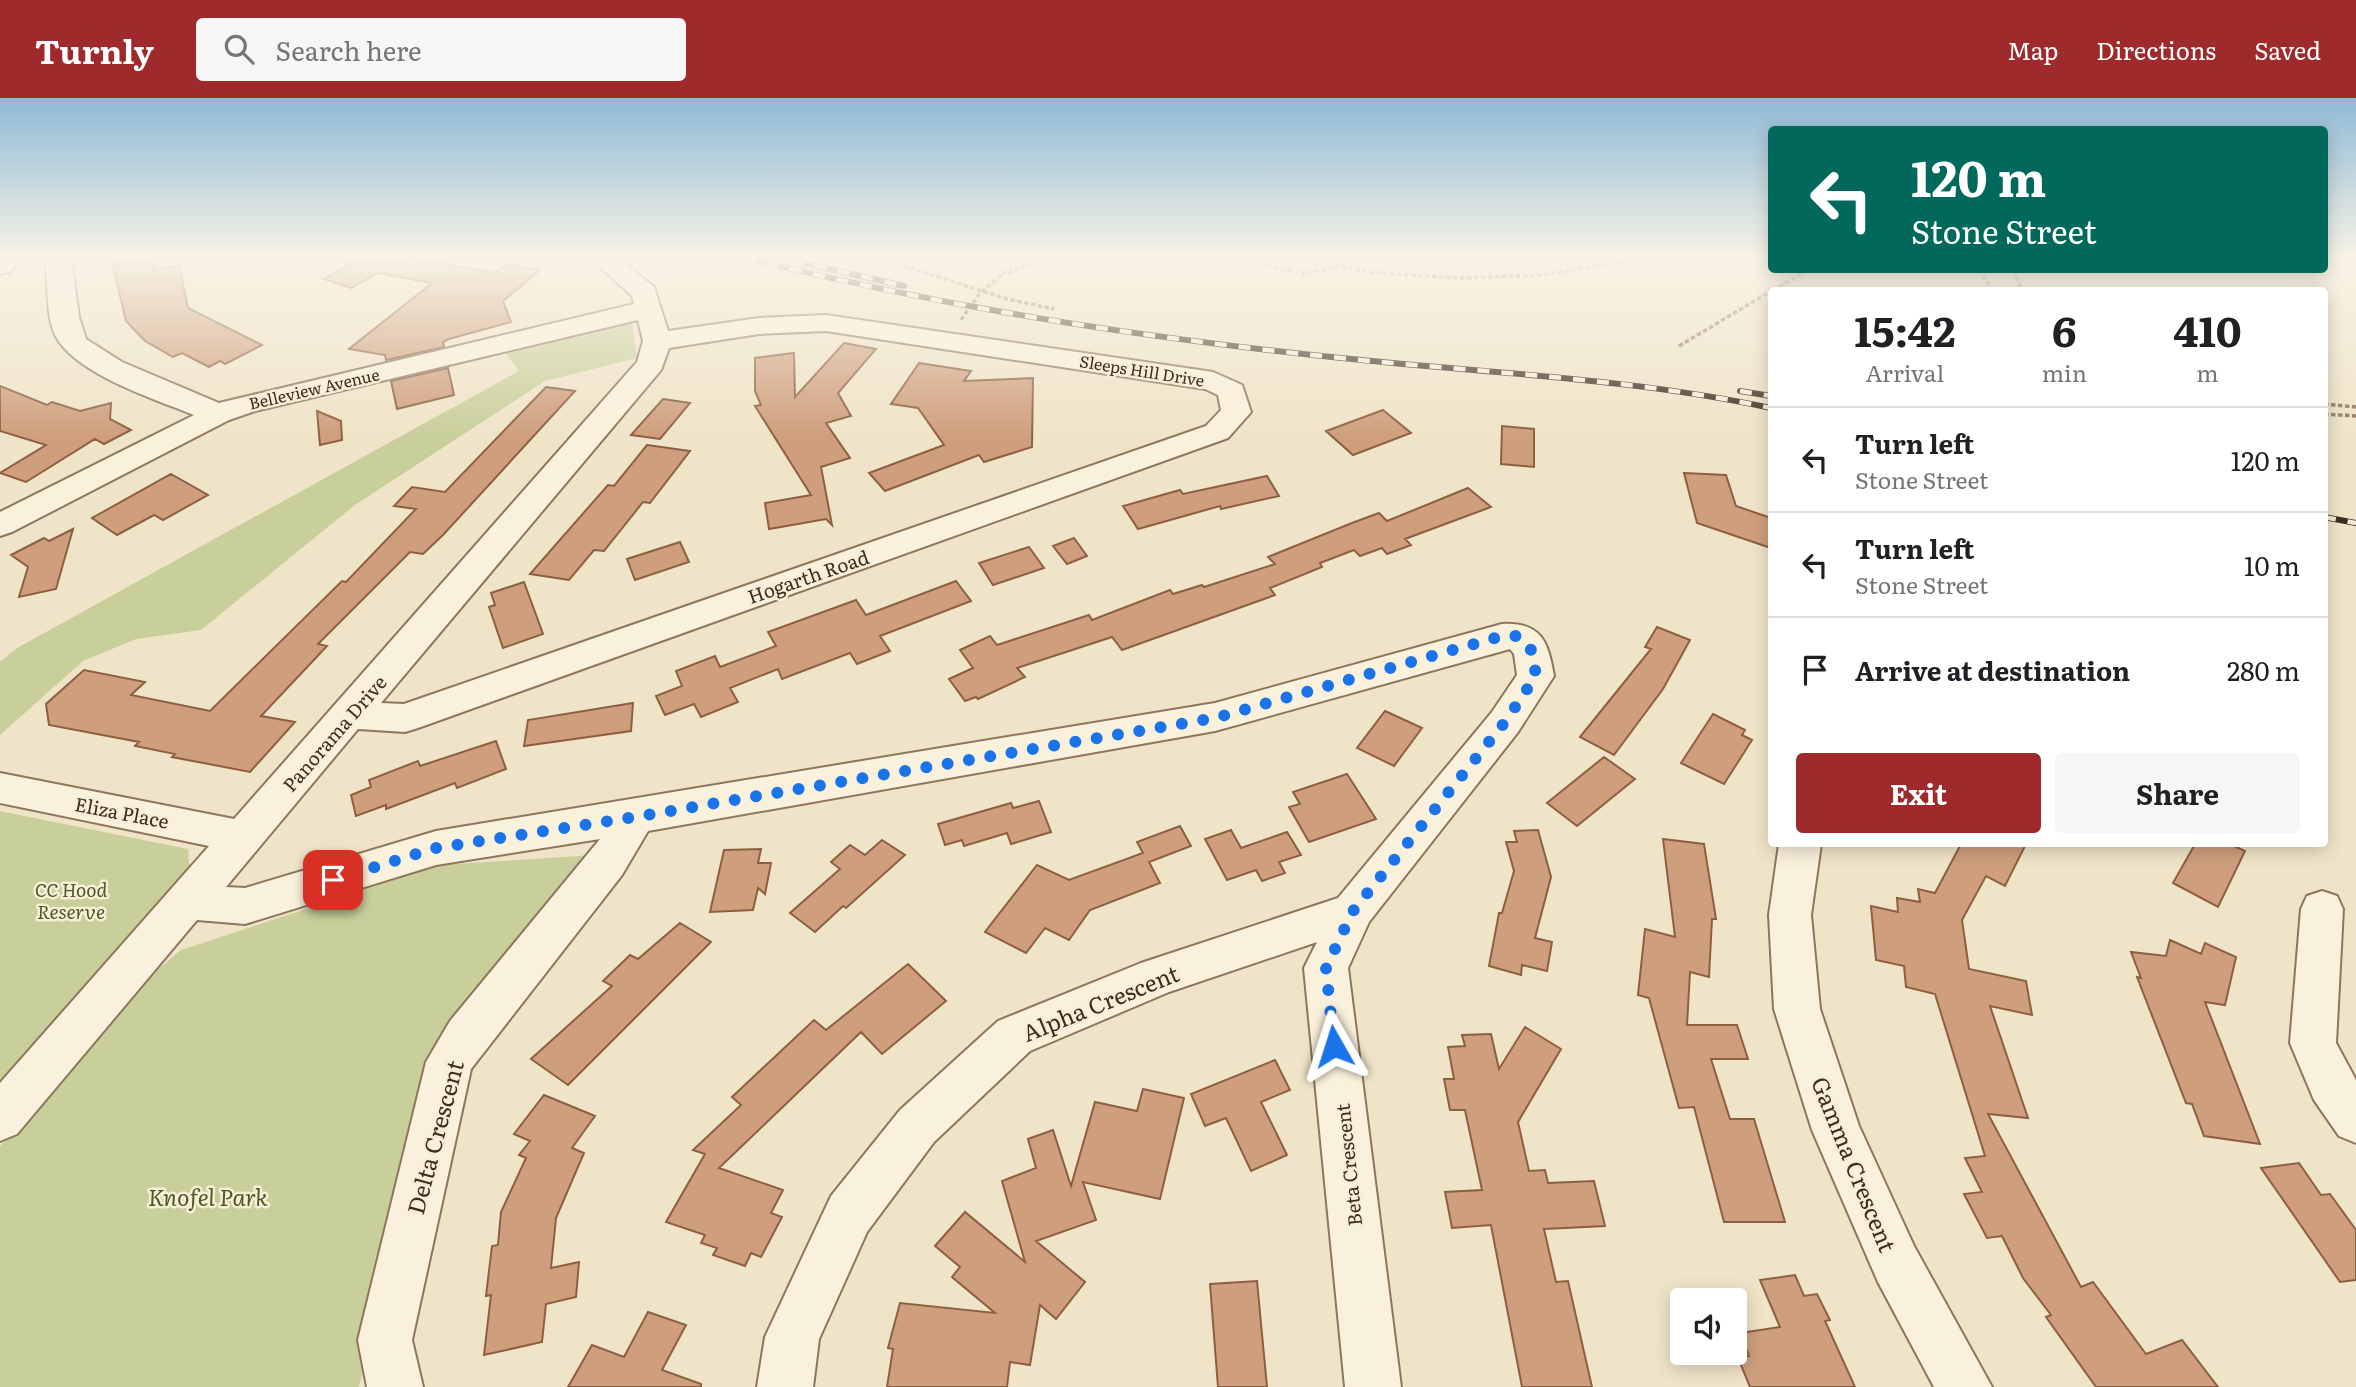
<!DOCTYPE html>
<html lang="en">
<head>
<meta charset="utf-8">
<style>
	body { margin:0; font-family:Literata,serif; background:#f6f6f6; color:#202124; height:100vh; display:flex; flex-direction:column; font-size:26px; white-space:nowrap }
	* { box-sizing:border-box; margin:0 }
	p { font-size:23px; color:#757577 }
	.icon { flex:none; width:38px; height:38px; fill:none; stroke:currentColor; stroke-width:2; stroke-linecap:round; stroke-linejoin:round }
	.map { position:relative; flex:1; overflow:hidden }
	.panel { position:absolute; left:1768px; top:189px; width:560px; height:560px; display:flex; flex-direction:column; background:#fff; border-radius:7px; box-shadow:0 4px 18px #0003 }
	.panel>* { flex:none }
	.banner { position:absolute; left:1768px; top:28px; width:560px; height:147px; border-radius:7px; box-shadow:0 4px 18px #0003; background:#00695c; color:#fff; overflow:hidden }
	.controls { position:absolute; left:1670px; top:1190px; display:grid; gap:14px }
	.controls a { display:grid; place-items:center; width:77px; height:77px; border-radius:7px; background:#fff; box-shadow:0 4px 18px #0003; font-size:35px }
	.pin { position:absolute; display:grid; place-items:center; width:60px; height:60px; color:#fff; margin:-30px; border-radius:14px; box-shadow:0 4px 10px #0006 }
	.me { position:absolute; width:77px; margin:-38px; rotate:354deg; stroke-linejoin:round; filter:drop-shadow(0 0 5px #0008) }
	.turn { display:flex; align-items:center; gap:24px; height:147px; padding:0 28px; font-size:32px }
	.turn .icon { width:91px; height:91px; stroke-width:2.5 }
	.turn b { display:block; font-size:49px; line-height:60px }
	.eta { display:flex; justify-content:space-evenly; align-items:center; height:119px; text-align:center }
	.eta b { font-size:42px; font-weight:700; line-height:49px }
	.button { display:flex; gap:14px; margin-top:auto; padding:14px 28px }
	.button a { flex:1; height:80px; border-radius:7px; background:#9e2a2b; color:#fff; font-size:28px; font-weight:700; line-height:80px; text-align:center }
	.button a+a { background:#f6f6f6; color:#202124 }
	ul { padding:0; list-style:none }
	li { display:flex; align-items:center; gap:21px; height:105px; padding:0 28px; border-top:2px solid #e0e0e0 }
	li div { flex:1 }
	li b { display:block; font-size:26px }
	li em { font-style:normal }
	header { display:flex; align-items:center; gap:42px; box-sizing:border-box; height:98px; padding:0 35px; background:#9e2a2b; color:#fff }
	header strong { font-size:33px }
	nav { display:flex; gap:38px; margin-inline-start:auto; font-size:24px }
	.search { width:490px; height:63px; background:#f6f6f6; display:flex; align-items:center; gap:18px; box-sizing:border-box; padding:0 24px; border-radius:7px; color:#757577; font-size:26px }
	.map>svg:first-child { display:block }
	.green { fill:#c9cf9b }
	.building { fill:#cf9f7d; stroke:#8d5f41; stroke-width:2 }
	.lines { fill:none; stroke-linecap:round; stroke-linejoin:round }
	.minor-casing { stroke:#8d765c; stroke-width:4 }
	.path { stroke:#8d765c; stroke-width:3.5; stroke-dasharray:4.5 2.5; stroke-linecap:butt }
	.minor { fill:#faf1dc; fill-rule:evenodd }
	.rail-casing { stroke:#3d2e20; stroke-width:6 }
	.rail { stroke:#f7eed8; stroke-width:4.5; stroke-dasharray:12; stroke-linecap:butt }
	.route { stroke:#1a73e8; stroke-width:12; stroke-dasharray:0 21.6 }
	.labels { text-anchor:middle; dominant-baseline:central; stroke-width:5; stroke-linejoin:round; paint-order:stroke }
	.far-street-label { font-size:16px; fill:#3d2e20; stroke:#f7eed8 }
	.street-label { font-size:19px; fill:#3d2e20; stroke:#f7eed8 }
	.park-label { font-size:19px; font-style:italic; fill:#4d5a26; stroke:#f7eed8 }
	.near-street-label { font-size:23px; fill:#3d2e20; stroke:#f7eed8 }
	.near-park-label { font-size:23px; font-style:italic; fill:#4d5a26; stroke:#f7eed8 }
</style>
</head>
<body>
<header>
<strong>Turnly</strong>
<div class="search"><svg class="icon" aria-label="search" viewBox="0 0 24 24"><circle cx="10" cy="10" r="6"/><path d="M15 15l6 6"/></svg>Search here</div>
<nav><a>Map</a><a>Directions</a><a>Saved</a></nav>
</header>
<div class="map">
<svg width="2356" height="1289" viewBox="0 0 2356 1289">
	<rect width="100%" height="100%" fill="#f0e4c8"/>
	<!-- green -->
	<path class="green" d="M632,223L637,260L545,283L355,407L201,532L136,541L83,563L0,637V564L17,550L519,273L506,256Z
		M0,713L188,751L190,775L0,990Z
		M594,757L439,944L359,1289H0V1048L128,896L181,852L440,767Z"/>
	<!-- building -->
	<path class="building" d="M111,159H156L154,173L179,167L188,210L262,247L225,266L220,263L209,269L182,255L173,259L145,243L126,223Z
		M338,159H406L495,175L506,166L540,172L503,203L511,224L449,241L443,244L444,249L386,262L385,257L349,251L432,185L378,175L351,190L324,181L347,168Z
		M844,245L876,251L838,295L851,318L826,325L850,360L821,369L832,427L826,421L769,431L765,405L811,397L755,308L761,307L755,293V260L794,255L795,299Z
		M919,265L971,273L964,283L1033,280L1032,349L984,364L979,357L885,393L869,375L944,347L918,310L891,306Z
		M448,270L454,297L397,311L391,283Z
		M0,288L47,307L52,304L80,313L111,305L110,321L131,332L104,346L95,341L26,384L0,375L46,347L0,333Z
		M546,289L575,293L443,437L423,456L410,454L318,546L327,548L261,618L295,624L250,674L172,659L175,656L135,648L139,644L49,627L46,606L84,572L145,584L131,597L210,613L342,483L346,484L416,411L394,408L412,389L445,394Z
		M663,301L690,305L660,341L631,337Z
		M1383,312L1411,335L1353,357L1326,333Z
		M317,313L341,323L342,342L320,347Z
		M1502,328L1534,331V369L1501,366Z
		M647,347L690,353L650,405L643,404L604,453L594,452L569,482L530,476L608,387L614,388Z
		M1684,375L1726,377L1736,408L1771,420V450L1697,425Z
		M171,376L208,397L163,422L154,417L117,437L92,420Z
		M1267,378L1279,398L1221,411L1220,408L1138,431L1123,408L1180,392L1183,396Z
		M1468,390L1491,409L1405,441L1411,447L1387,456L1382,450L1360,458L1354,452L1320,465L1322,469L1270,490L1275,497L1122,552L1112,539L1017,570L1025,579L978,601L976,599L965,603L949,581L973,570L960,552L990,538L997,547L1089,517L1092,522L1170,492L1173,496L1202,487L1204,489L1275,466L1268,459L1352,425L1379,415L1387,423Z
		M73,431L56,491L19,499L28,469L11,457L44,440L49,443Z
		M1074,440L1087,458L1067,466L1053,448Z
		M680,444L689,464L635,482L627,461Z
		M1029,449L1044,470L993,487L979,465Z
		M956,483L971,503L880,538L890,553L857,566L850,555L782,581L778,571L730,590L738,604L701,619L694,606L665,617L656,598L682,588L676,573L715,558L720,569L776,548L768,534L856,502L866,517Z
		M524,484L543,536L503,550L489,509L495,507L491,495Z
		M1657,529L1690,542L1663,591L1614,657L1580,639L1651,551L1645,549Z
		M633,605L631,633L524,648L528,622Z
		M1385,613L1422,630L1394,668L1357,650Z
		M1713,616L1745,632L1742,637L1752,642L1724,686L1681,665Z
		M496,643L506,671L457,690L455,685L386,711V707L356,718L351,697L371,689L369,682L418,663L420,668Z
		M1604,659L1635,681L1577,728L1547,705Z
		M1347,676L1376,721L1309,744L1289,709L1300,706L1293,694Z
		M1039,703L1051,734L1011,746L1007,735L964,748L962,742L945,747L938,726L1011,705L1013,710Z
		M1180,728L1191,748L1149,764L1160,785L1090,812L1069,842L1045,830L1026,855L985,834L1037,767L1069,782L1143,755L1137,744Z
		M1231,732L1241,750L1287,734L1301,757L1279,764L1285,775L1262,783L1256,772L1227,782L1205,741Z
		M1538,732L1551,779L1535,840L1552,844L1547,873L1522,867L1521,877L1489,868L1499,815H1502L1514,773L1506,744H1517L1514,733Z
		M1663,741L1704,746L1716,821H1712L1709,879L1690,874L1687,927H1737L1748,961H1711L1730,1021H1754L1785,1124H1724L1694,1009L1679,1010L1649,900L1638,897L1645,831L1675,839Z
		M882,742L905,757L846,810L843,808L815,834L790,815L840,771L831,764L850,747L865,757Z
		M1961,746H2026L2005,788L1986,778L1962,822L1969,871L2026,883L2032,917L1990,908L2028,1020L1988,1016L2081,1189L2093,1184L2146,1256L2182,1242L2218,1289H2096L2046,1219L2051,1217L2023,1180L2002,1138L1987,1140L1964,1096L1982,1094L1965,1060L1985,1058L1935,896L1906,889L1904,868L1876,862L1871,808L1898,814L1897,800L1920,804L1918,791L1935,795Z
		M2195,746H2230L2245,753L2218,809L2173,785Z
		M761,751L758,765H771L765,796L758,790L753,812L710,814L724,752Z
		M680,825L711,844L568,987L531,961L612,888L603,883L630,857L638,861Z
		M2170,842L2201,856L2205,845L2236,859L2225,907L2205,904L2260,1046L2204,1038L2192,1006L2186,1005L2137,879L2141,880L2131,854L2166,858Z
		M908,866L946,903L882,956L861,934L719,1070L783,1092L771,1115L782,1119L761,1159L751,1155L745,1168L713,1157L717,1150L701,1145L705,1137L666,1124L705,1056L693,1052L741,1007L732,999L814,922L826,932Z
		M1525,929L1561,951L1518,1024L1529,1073L1545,1072L1548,1085L1594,1083L1605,1128L1544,1131L1556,1184L1568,1183L1592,1289H1522L1491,1127L1452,1130L1445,1094L1482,1092L1465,1012H1450L1444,981H1454L1448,949L1465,948L1462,937L1491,936L1499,971Z
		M1275,962L1290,992L1261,1004L1287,1057L1251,1073L1226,1020L1205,1028L1191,996Z
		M1143,991L1184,1000L1160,1101L1083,1084L1096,1122L1036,1143L1085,1184L1056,1221L1040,1207L1030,1267L1010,1264L1007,1289H887L893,1251L888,1250L900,1205L995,1215L952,1179L960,1169L935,1148L965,1114L1025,1164L1002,1083L1036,1070L1028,1041L1053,1032L1071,1088L1095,1004L1137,1013Z
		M544,997L595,1018L572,1050L584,1055L556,1120L551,1170L579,1164L576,1199L546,1206L542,1244L484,1257L491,1197L486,1198L492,1148L498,1147L501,1114L526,1060L519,1057L530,1043L514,1036Z
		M2299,1065L2321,1097L2330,1096L2356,1132V1182L2340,1184L2261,1070Z
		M1795,1177L1804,1198L1817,1196L1830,1222L1825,1223L1855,1289H1750L1738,1260L1749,1258L1740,1235L1780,1229L1760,1182Z
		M1257,1183L1267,1289H1218L1210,1186Z
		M648,1214L686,1227L662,1272L701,1286V1289H568L592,1247L624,1259Z"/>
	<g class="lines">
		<defs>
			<path id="minor" d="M0,159H28L9,174L0,176Z
				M41,159H67L72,167L79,219L86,241L122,264L219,305L634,206L632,198L589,159H617L654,189L668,233L759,220L826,217L1213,274L1242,287L1251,314L1228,340L418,630L405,634L358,631L226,789L245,790L436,733L1215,605L1502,526C1541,524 1548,543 1554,578L1518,634L1369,824L1348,870L1401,1289H1345L1304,870L1317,844L1169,894L1030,953L934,1044L867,1134L819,1241L813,1289H757L765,1239L831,1098L900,1012L998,923L1141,865L1338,800L1492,614L1517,577L1514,556L1510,551L1215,633L648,733L622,777L471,971L412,1242L423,1289H367L358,1242L426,964L450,923L600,741L436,767L245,826L197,822L17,1036L0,1043V985L209,748L0,705V675L234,721L637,264L643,243L638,222L255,313L229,322L12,434L0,438V414L194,317C155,301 75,276 55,237C46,217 48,188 46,167ZM826,233L1205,291L1218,297L1221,312L1206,328L404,606L381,605L661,272L669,250L759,236Z
				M1779,746H1821L1811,817L1820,911L1859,1028L1914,1148L1992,1289H1934L1878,1184L1812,1032L1774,911L1769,817Z
				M2322,793L2337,798L2343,811L2336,945L2356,982V1045L2339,1038L2314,1002L2290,945L2301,811L2307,798Z"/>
		</defs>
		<!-- minor casing -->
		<use href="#minor" class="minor-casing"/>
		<!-- path -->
		<path class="path" d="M877,159L1007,201L1054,211
			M1097,159L1136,164L1167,159
			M1185,159H1221
			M1233,159L1304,176L1341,168
			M1323,159L1341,168L1368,174L1459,180L1541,177L1653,159
			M1978,172L1993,192
			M2014,172L2021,192
			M1008,175L1029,167L1077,159
			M1773,192L1808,172
			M961,222L980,195L1023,159
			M1679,248L1771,193
			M2324,306L2356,309
			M2324,316L2356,318"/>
		<!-- minor -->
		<use href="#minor" class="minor"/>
		<defs>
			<path id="rail" d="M743,159C942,209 1137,239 1341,260C1484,275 1630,280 1771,310
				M791,162L904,188
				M1740,293L1771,298
				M2324,419L2356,425"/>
		</defs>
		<!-- rail casing -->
		<use href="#rail" class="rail-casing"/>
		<!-- rail -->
		<use href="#rail" class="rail"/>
	</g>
	<!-- sky -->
	<linearGradient id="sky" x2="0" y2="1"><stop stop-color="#8fbad6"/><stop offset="0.47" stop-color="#f8f3e6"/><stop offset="1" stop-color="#f8f3e6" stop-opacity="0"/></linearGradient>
	<rect width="2356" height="339" fill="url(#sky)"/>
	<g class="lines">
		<!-- route -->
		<path class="route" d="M333,782L436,750L635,719L1215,620L1502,538H1519L1532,553L1536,578L1505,624L1353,813L1326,870L1334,948"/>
	</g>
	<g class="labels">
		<!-- far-street labels -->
		<g class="far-street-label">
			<text transform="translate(1142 272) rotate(9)">Sleeps Hill Drive</text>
			<text transform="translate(314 290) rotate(-13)">Belleview Avenue</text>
		</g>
		<!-- street labels -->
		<g class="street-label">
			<text transform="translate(808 478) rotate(-19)">Hogarth Road</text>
			<text transform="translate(334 635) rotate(-49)">Panorama Drive</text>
			<text transform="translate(122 714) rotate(11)">Eliza Place</text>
			<text transform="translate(1348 1067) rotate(-96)">Beta Crescent</text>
		</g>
		<!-- park labels -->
		<g class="park-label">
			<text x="71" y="791">CC Hood<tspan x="71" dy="22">Reserve</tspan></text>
		</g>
		<!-- near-street labels -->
		<g class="near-street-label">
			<text transform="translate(1100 904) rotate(-22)">Alpha Crescent</text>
			<text transform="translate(434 1039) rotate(-75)">Delta Crescent</text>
			<text transform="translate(1855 1066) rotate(68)">Gamma Crescent</text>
		</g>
		<!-- near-park labels -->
		<g class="near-park-label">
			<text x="208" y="1098">Knofel Park</text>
		</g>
	</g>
</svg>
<div class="controls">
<a><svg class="icon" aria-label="sound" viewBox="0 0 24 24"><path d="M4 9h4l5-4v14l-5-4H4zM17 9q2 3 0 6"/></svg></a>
</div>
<div class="pin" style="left:333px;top:782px;background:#d93025"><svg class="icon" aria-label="arrive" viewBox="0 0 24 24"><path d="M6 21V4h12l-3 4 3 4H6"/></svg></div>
<svg class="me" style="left:1334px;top:948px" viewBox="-20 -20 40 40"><path d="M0-17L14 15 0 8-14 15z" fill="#1a73e8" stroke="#fff" stroke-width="4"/></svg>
<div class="banner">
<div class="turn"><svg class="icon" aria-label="left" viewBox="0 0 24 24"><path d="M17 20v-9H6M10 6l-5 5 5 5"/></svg><div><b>120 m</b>Stone Street</div></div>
</div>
<section class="panel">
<div class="eta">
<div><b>15:42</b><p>Arrival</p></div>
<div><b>6</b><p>min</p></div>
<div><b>410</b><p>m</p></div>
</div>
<ul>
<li><svg class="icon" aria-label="left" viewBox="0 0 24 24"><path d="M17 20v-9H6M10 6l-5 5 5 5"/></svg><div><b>Turn left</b><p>Stone Street</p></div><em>120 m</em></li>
<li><svg class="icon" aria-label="left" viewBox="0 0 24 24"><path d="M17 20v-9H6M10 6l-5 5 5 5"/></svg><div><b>Turn left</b><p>Stone Street</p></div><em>10 m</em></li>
<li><svg class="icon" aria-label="arrive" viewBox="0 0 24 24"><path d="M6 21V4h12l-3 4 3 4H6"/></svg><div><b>Arrive at destination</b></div><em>280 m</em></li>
</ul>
<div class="button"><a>Exit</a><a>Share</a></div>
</section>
</div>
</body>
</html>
